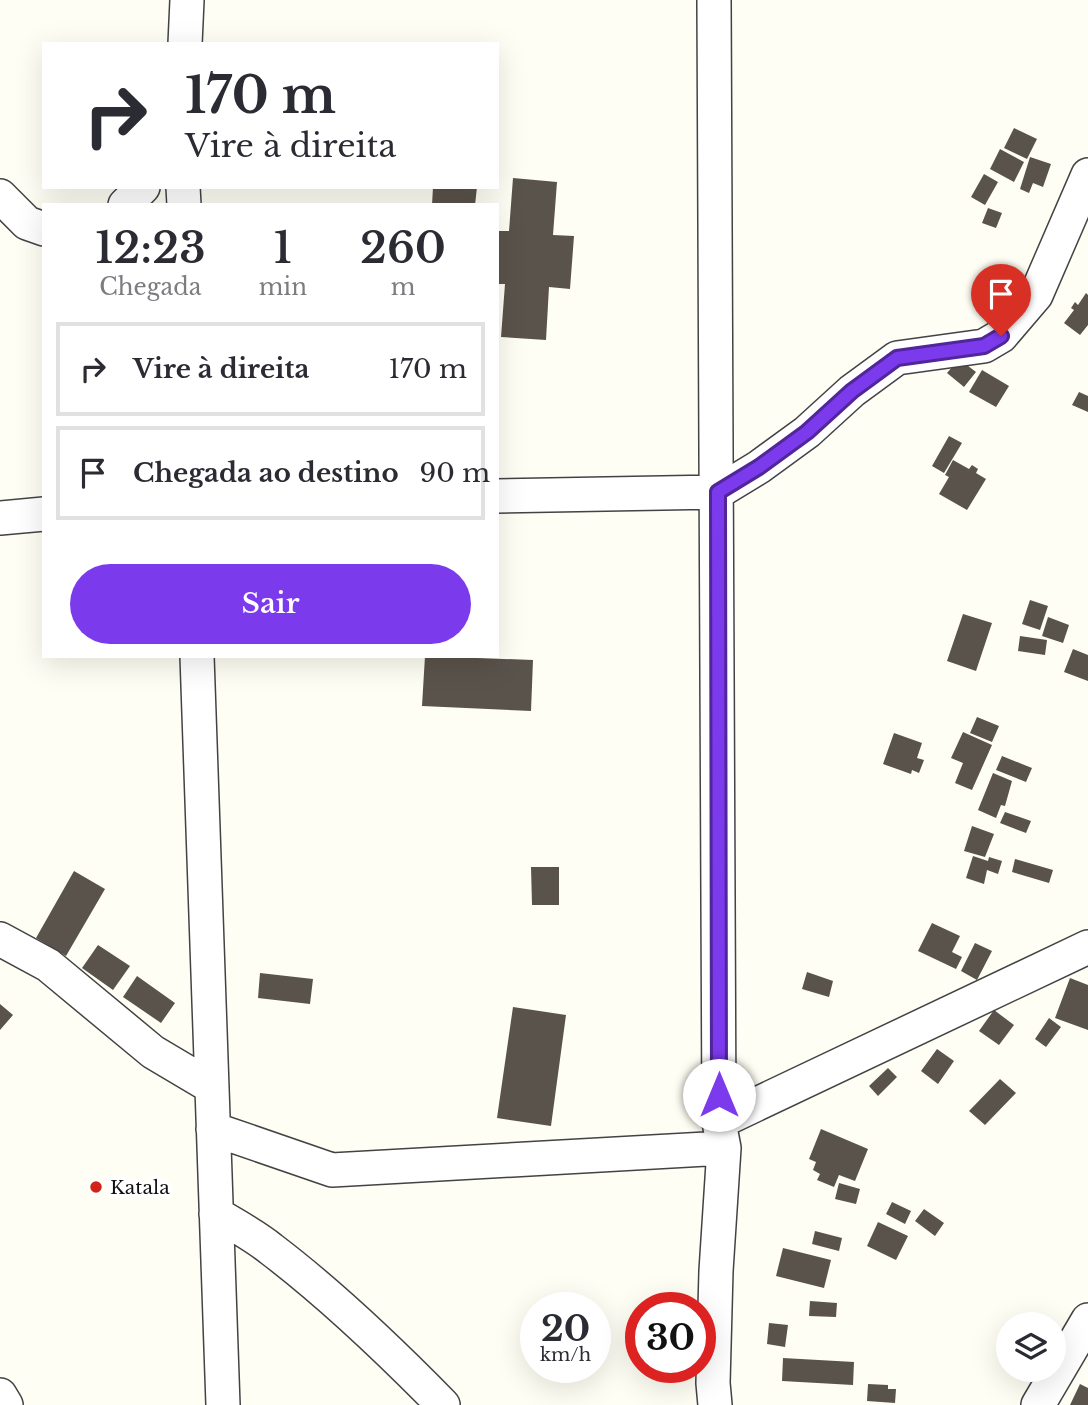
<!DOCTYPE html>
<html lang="pt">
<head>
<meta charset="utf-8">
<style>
	body { margin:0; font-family:"Libre Baskerville",serif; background:#f7f7f7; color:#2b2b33; height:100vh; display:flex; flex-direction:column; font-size:26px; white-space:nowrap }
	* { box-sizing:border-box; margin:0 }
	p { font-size:23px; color:#7c7c81 }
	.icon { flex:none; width:38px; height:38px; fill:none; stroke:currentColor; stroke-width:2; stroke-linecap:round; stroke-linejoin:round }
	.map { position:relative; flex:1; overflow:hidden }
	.side { position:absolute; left:42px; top:203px; width:457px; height:455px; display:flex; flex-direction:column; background:#fff; border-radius:0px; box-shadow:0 7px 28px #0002 }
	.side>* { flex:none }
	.guide { position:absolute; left:42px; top:42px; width:457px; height:147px; border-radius:0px; box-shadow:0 7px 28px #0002; background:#fff; color:#2b2b33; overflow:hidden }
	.controls { position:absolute; left:996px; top:1312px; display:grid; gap:14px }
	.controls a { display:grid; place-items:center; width:70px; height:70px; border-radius:50%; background:#fff; box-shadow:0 7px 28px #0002; font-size:35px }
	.speed { position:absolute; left:520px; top:1292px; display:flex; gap:14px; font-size:35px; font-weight:700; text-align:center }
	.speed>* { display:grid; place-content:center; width:91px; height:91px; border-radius:50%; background:#fff; box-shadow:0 7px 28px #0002; line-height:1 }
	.speed small { font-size:18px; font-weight:400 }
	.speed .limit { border:10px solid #d22; background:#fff; color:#111 }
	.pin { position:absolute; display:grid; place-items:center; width:60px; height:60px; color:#fff; margin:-72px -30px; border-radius:50% 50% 50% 0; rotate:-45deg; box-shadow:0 0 7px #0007 }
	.pin .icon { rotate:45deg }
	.me { position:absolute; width:77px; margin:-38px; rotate:0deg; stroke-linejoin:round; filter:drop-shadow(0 0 5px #0008) }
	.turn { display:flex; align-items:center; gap:24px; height:147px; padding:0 28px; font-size:32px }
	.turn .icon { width:91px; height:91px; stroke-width:2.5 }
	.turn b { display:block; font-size:49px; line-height:60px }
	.eta { display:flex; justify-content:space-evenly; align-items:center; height:119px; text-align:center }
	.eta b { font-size:42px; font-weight:600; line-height:49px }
	.primary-button { display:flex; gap:14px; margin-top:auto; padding:14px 28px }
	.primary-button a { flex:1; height:80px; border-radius:42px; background:#7c3aed; color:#fff; font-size:28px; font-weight:600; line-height:80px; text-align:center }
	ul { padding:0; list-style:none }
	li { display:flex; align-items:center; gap:21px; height:94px; margin:0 14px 10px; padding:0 14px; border:4px solid #e1e1e2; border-radius:0px }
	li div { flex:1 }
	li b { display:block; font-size:26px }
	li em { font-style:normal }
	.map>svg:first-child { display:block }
	.building { fill:#5a534b }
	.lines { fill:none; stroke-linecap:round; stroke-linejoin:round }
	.minor-casing { stroke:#434343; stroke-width:36 }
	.minor { stroke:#fff; stroke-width:33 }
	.route-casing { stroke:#51269a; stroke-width:18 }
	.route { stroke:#7c3aed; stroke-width:12 }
	.poi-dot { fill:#d12418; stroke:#fff; stroke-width:2.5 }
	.labels { text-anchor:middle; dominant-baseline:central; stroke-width:7; stroke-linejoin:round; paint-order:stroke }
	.poi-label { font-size:19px; fill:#101010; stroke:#fff; text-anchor:start }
</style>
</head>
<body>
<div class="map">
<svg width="1088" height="1405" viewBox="0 0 1088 1405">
	<rect width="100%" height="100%" fill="#fffef4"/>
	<!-- building -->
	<path class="building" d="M1014,128L1037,139L1027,159L1004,148Z
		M1000,149L1024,162L1014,182L990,169Z
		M1030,157L1051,164L1043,187L1033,183L1029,193L1020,189Z
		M984,174L998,182L985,205L971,197Z
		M513,178L557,182L553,235L574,236L570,289L549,287L546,340L501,337L505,284H497V231H509Z
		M433,187H477L475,205H432Z
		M988,208L1002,213L996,228L982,223Z
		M1086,293L1088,295V325L1080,335L1064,323L1074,310L1071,308L1075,302L1078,305Z
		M959,359L976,372L964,387L947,373Z
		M982,370L1009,386L996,407L969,392Z
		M1079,392L1088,396V412L1072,405Z
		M949,436L962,443L944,473L932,466Z
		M953,460L969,469L972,465L978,469L976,473L986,479L967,510L939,494L949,477L945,475Z
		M1030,600L1048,606L1040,630L1022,624Z
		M963,614L992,623L976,671L947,661Z
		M1048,617L1069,625L1063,643L1042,636Z
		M1020,636L1047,640L1045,655L1018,651Z
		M1073,649L1088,655V681L1064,672Z
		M425,656L533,660L531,711L422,706Z
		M977,717L999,726L992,742L970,733Z
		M963,732L992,745L972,790L955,783L963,763L951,758Z
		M894,733L922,743L917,758L924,760L919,773L912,770L911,774L883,764Z
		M1002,756L1032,768L1026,782L996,770Z
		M993,773L1012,781L1005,806L1001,805L996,818L978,810Z
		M1005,812L1031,821L1026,833L1000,823Z
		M972,826L994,834L985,857L964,851Z
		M973,856L988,861L989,857L1002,861L998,874L987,870L984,884L966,878Z
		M1015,859L1053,870L1049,883L1012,872Z
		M531,867H559V905H532Z
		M74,871L105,889L66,956L36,938Z
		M932,923L960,936L952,952L962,957L956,969L918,951Z
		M975,943L992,951L977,980L961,971Z
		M98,945L130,966L113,990L82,968Z
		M807,972L833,981L829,997L802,989Z
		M260,973L313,979L310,1004L258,998Z
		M137,976L175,1003L161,1023L123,997Z
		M1070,978L1088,985V1030L1055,1018Z
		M0,1004L13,1015L0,1030Z
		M513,1007L566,1015L551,1126L497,1118Z
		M994,1010L1014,1025L999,1045L979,1031Z
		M1049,1018L1061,1027L1046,1047L1035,1039Z
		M937,1049L954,1061L938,1084L921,1071Z
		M888,1068L897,1077L878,1096L869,1086Z
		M1000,1079L1016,1093L985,1125L969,1111Z
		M821,1129L868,1149L855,1181L839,1175L834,1187L817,1180L820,1174L813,1170L816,1162L809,1159Z
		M839,1183L860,1189L856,1204L835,1199Z
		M892,1202L911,1211L905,1224L886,1214Z
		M924,1209L944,1223L935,1236L915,1221Z
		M878,1222L908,1236L896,1260L867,1246Z
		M815,1231L842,1238L839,1251L812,1244Z
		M783,1248L831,1260L824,1288L776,1276Z
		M810,1301L837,1303L836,1317L809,1316Z
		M769,1323L788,1325L785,1347L767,1344Z
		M783,1358L854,1362L853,1385L782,1381Z
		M868,1384L888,1385V1389H896L895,1403L867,1401Z
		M1080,1384L1088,1388V1405H1070Z"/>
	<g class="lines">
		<defs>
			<path id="minor" d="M714,0L719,1122L724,1148L716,1271L713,1383L715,1405
				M185,44L187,0
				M183,187L184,205
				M0,196L27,223L44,229
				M125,205L143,187
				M497,496L718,492L759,467L807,432L852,391L897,358L984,346L1001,336L1036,295L1088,175
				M0,518L44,514
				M197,656L223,1405
				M0,939L48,965L153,1052L212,1087
				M719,1122L1088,947
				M213,1129L332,1170L724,1148
				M216,1214C235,1225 255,1236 271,1249C333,1296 389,1350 443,1405
				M0,1395L6,1405
				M1038,1405L1088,1320"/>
		</defs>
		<!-- minor casing -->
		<use href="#minor" class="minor-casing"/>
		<!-- minor -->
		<use href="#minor" class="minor"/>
	</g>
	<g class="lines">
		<defs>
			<path id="route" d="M719,1095L718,492L759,467L807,432L852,391L897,358L984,346L1001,336"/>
		</defs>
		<!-- route casing -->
		<use href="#route" class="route-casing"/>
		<!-- route -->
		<use href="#route" class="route"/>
	</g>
	<!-- markers -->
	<circle class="poi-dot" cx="96" cy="1187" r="7"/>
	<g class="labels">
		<!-- poi labels -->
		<g class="poi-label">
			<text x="110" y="1187">Katala</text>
		</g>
	</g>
</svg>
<div class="controls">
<a><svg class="icon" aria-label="layers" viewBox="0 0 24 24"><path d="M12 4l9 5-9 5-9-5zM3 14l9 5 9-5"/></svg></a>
</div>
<div class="speed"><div>20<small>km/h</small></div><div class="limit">30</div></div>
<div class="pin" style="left:1001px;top:336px;background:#d93025"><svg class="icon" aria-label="arrive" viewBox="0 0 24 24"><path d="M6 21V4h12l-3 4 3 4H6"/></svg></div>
<svg class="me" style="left:719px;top:1095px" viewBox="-20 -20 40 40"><circle r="19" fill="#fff"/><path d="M0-13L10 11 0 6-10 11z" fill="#7c3aed"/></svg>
<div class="guide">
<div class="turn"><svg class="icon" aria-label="right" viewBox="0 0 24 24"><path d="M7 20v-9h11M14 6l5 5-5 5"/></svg><div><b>170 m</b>Vire à direita</div></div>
</div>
<section class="side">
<div class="eta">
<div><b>12:23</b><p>Chegada</p></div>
<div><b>1</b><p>min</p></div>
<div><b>260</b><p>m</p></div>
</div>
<ul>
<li><svg class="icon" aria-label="right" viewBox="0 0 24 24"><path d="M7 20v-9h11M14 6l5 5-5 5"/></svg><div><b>Vire à direita</b></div><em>170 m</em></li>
<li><svg class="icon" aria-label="arrive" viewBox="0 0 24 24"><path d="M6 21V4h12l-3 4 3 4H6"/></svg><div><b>Chegada ao destino</b></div><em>90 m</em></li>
</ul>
<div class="primary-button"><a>Sair</a></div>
</section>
</div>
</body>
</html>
